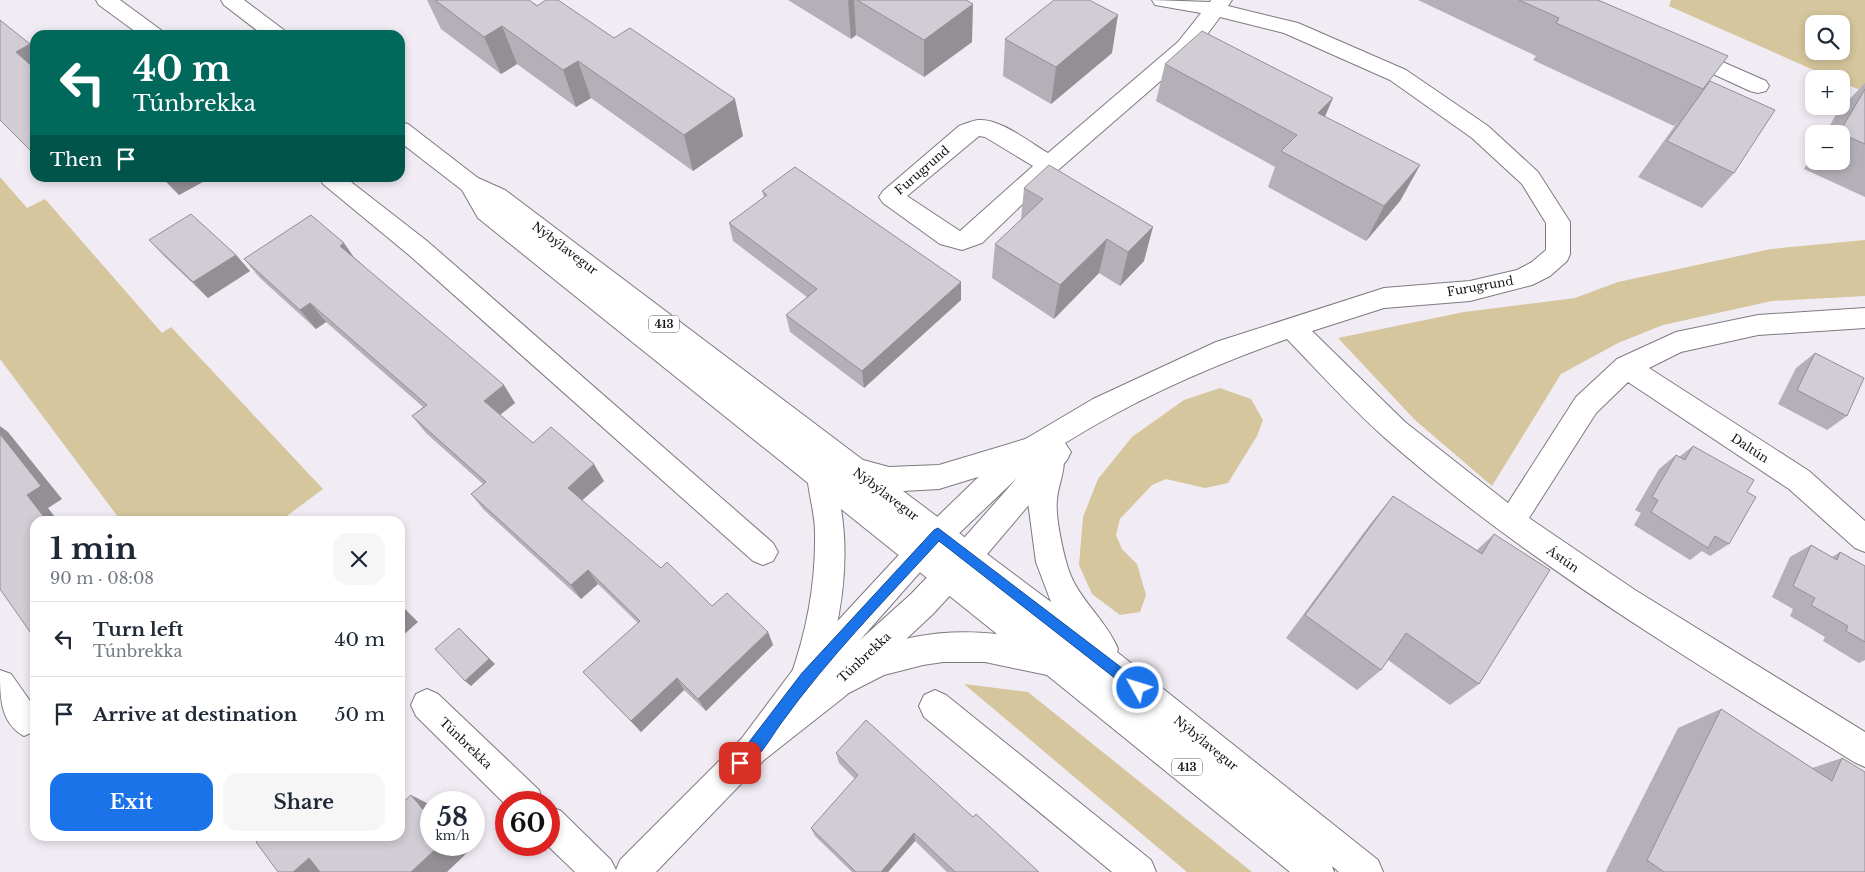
<!DOCTYPE html>
<html lang="en">
<head>
<meta charset="utf-8">
<style>
	body { margin:0; font-family:"Libre Baskerville",serif; background:#f6f6f7; color:#1f2937; height:100vh; display:flex; flex-direction:column; font-size:19px; white-space:nowrap }
	* { box-sizing:border-box; margin:0 }
	p { font-size:16px; color:#747a83 }
	.icon { flex:none; width:28px; height:28px; fill:none; stroke:currentColor; stroke-width:2; stroke-linecap:round; stroke-linejoin:round }
	.map { position:relative; flex:1; overflow:hidden }
	.details { position:absolute; left:30px; top:516px; width:375px; height:325px; display:flex; flex-direction:column; background:#fff; border-radius:15px; box-shadow:0 2px 8px #0003 }
	.details>* { flex:none }
	.top-card { position:absolute; left:30px; top:30px; width:375px; height:152px; border-radius:15px; box-shadow:0 2px 8px #0003; background:#00695c; color:#fff; overflow:hidden }
	.controls { position:absolute; left:1805px; top:15px; display:grid; gap:10px }
	.controls a { display:grid; place-items:center; width:45px; height:45px; border-radius:10px; background:#fff; box-shadow:0 2px 8px #0003; font-size:25px }
	.speed { position:absolute; left:420px; top:791px; display:flex; gap:10px; font-size:25px; font-weight:700; text-align:center }
	.speed>* { display:grid; place-content:center; width:65px; height:65px; border-radius:50%; background:#fff; box-shadow:0 2px 8px #0003; line-height:1 }
	.speed small { font-size:12px; font-weight:400 }
	.speed .limit { border:8px solid #d22; background:#fff; color:#111 }
	.pin { position:absolute; display:grid; place-items:center; width:42px; height:42px; color:#fff; margin:-21px; border-radius:10px; box-shadow:0 2px 8px #0006 }
	.me { position:absolute; width:55px; margin:-28px; rotate:309deg; stroke-linejoin:round; filter:drop-shadow(0 0 4px #0008) }
	.turn { display:flex; align-items:center; gap:18px; height:105px; padding:0 20px; font-size:22px }
	.turn .icon { width:65px; height:65px; stroke-width:2.5 }
	.turn b { display:block; font-size:35px; line-height:42px }
	.then { display:flex; align-items:center; height:48px; padding:0 20px; background:#0003; gap:10px; font-size:19px }
	.round { display:grid; place-items:center; flex:none; width:52px; height:52px; border-radius:15px; background:#f6f6f7 }
	.head { display:flex; align-items:center; justify-content:space-between; height:85px; padding:0 20px }
	h1 { font-size:30px; font-weight:700; line-height:38px }
	.cta { display:flex; gap:10px; margin-top:auto; padding:10px 20px }
	.cta a { flex:1; height:58px; border-radius:15px; background:#1a73e8; color:#fff; font-size:20px; font-weight:700; line-height:58px; text-align:center }
	.cta a+a { background:#f6f6f7; color:#1f2937 }
	ul { padding:0; list-style:none }
	li { display:flex; align-items:center; gap:15px; height:75px; padding:0 20px; border-top:1px solid #e0e1e3 }
	li div { flex:1 }
	li b { display:block; font-size:19px }
	li em { font-style:normal }
	.map>svg:first-child { display:block }
	.green { fill:#d6c69d; fill-rule:evenodd }
	.lines { fill:none; stroke-linecap:round; stroke-linejoin:round }
	.minor-casing { stroke:#7f7981; stroke-width:2 }
	.major-casing { stroke:#7f7981; stroke-width:2 }
	.minor { fill:#fff; fill-rule:evenodd }
	.major { fill:#fff; fill-rule:evenodd }
	.wall { fill:#b5afb7 }
	.shaded-wall { fill:#938f95 }
	.building { fill:#d2ccd5; stroke:#938f95 }
	.route { fill:#1a73e8; stroke:#114b97 }
	.labels { text-anchor:middle; dominant-baseline:central; stroke-width:4.5; stroke-linejoin:round; paint-order:stroke }
	.shield { fill:#fff; stroke:#5b5a5d; stroke-width:1 }
	.shield-label { font-size:11px; font-weight:bold; fill:#151317 }
	.street-label { font-size:12px; fill:#151317; stroke:#fff }
</style>
</head>
<body>
<div class="map">
<svg width="1865" height="872" viewBox="0 0 1865 872">
	<rect width="100%" height="100%" fill="#f1ebf4"/>
	<!-- green -->
	<path class="green" d="M1671,0H1865V92L1841,82V79H1834L1669,6ZM1814,24H1841V51H1814Z
		M0,177L27,208L45,199L162,333L171,327L323,489L280,521H121L0,359Z
		M1865,240V296L1772,301L1663,325L1618,343L1561,374L1492,486L1415,420L1338,338L1464,312L1575,298L1618,282L1771,249Z
		M1220,388L1251,399L1263,420L1257,436L1228,483L1205,488L1166,479L1152,485L1120,519L1116,535L1122,549L1137,564L1146,595L1140,612L1120,615L1092,594L1079,565L1083,517L1098,479L1132,437L1184,400Z
		M964,684L1028,692L1252,872H1187Z"/>
	<g class="lines">
		<defs>
			<path id="minor" d="M96,0H120L161,30L165,35H140L99,5Z
				M1152,0L1210,2L1211,0H1232L1228,6L1298,23L1406,70L1488,126L1538,172L1570,222V254L1567,261L1550,276L1532,285L1470,301L1384,308L1312,331L1405,422L1508,503L1576,397L1617,359L1676,332L1758,315L1865,308V328L1758,335L1681,352L1649,368L1809,471L1865,521V552L1855,548L1789,489L1628,382L1596,413L1529,518L1635,590L1865,732V767L1854,762C1693,661 1528,564 1385,438C1350,407 1319,372 1287,339C1211,366 1133,400 1065,443L1071,452L1067,460L977,566L933,614L844,697L764,760L656,872H575L547,845L549,806L561,811L611,860L616,870L620,860L742,738L795,667L909,544L991,465L1022,441L1093,399L1216,342L1384,288L1470,281L1517,270L1532,262L1546,250V223L1522,184L1472,138L1390,80L1284,33L1220,17L1194,52L1057,171L982,243L962,250L940,244L883,203L879,197L883,191L959,126C965,124 971,121 978,120C1000,118 1029,142 1048,153L1178,42L1201,13L1155,5ZM979,136L985,137L1033,166L960,231L907,196ZM1017,478L957,546L911,594L860,640L929,562Z
				M1684,45L1766,81L1769,86L1766,91L1758,93L1750,91L1676,57L1673,52L1676,47Z
				M320,178H346L427,241L773,543L778,552L773,561L763,565L753,561L409,255L323,184Z
				M0,670L11,674L35,708V731L24,736C0,723 0,697 0,670Z
				M427,689L438,694L539,790L543,802H506V805L416,716L411,705L416,694Z
				M935,690L946,695L1151,860L1156,872H1112L924,717L919,706L924,695Z"/>
			<path id="major" d="M221,0H244L284,30L288,35H263L224,5Z
				M400,122L408,124L478,178L505,190L863,460L889,467L939,465L1032,437L1042,441L1045,447L1051,445L1061,448C1069,465 1058,483 1057,500C1055,514 1062,547 1066,561C1074,597 1105,617 1118,649L1117,652L1378,860L1383,872H1339L1332,866L1334,872H1290L1047,675L985,662H943L923,665L884,675L833,701L822,697L818,687L806,693L795,689L790,678C807,631 816,582 815,532C815,516 810,499 808,483L478,218L462,190L400,142ZM1037,459L1028,502L1036,562L1051,602L903,491L939,489ZM841,509L997,634C951,629 906,634 864,653C850,659 837,668 823,675C841,623 850,563 841,509Z"/>
		</defs>
		<!-- minor casing -->
		<use href="#minor" class="minor-casing"/>
		<!-- major casing -->
		<use href="#major" class="major-casing"/>
		<!-- minor -->
		<use href="#minor" class="minor"/>
		<!-- major -->
		<use href="#major" class="major"/>
	</g>
	<!-- wall -->
	<path class="wall" d="M427,0H529L743,136L693,171L591,98L576,107L517,64L501,74L441,29Z
		M788,0H966L972,42L924,77L856,35L851,39Z
		M1418,0H1598L1706,86L1734,173L1702,208L1638,177L1679,120L1674,126L1533,60L1536,56Z
		M1005,39L1112,53L1051,104L1003,76Z
		M1165,64L1420,165L1400,201L1366,241L1268,187L1275,167L1156,101Z
		M1865,83V197L1804,169L1814,153V161H1841V134H1825L1838,111Z
		M162,178H210L179,195Z
		M1024,188L1144,261L1120,286L1099,273L1054,319L992,278L995,244L1021,220Z
		M762,191L961,300L864,388L790,332L786,315L807,297L733,241L729,223L764,197Z
		M149,240L236,255L250,271L208,298L164,256Z
		M355,258L515,403L500,415L533,443L604,481L582,500L661,568L712,606L768,632L773,645L706,711L684,690L641,732L583,672L638,623L598,584L581,599L484,510L471,494L483,484L426,433L412,416L423,407L326,322L316,329L260,278L244,259Z
		M1815,353L1847,416L1827,430L1778,404L1796,368Z
		M1693,446L1747,492L1729,544L1710,556L1702,551L1690,560L1634,525L1641,513L1635,510L1659,469L1676,455L1679,457Z
		M1393,496L1477,550L1494,534L1479,684L1450,705L1388,660L1381,670L1357,690L1286,638L1371,523Z
		M1811,545L1832,557L1840,552L1865,566V660L1859,663L1823,641L1825,637L1790,616L1793,609L1772,597L1790,557Z
		M1721,709L1812,768L1842,758L1865,872H1606V871L1678,728Z
		M836,753L973,817L1039,872H947L915,841L888,872H852L815,836L811,828L855,779L839,763Z"/>
	<!-- shaded-wall -->
	<path class="shaded-wall" d="M850,0H854L856,35L851,39L848,1Z
		M973,4L972,42L924,77V40Z
		M1118,15L1112,53L1051,104L1056,67Z
		M502,26L517,64L501,74L484,37Z
		M30,44L35,50V65L31,68L16,52Z
		M578,61L591,98L576,107L563,70Z
		M1333,98L1317,135L1318,113Z
		M735,99L743,136L693,171L684,135Z
		M1420,165L1400,201L1366,241L1384,206Z
		M166,178H210L179,195L164,179Z
		M1153,227L1144,261L1120,286L1128,252Z
		M1107,239L1099,273L1054,319L1060,285Z
		M344,243L358,263L340,246Z
		M236,255L250,271L208,298L193,282Z
		M961,282V300L864,388L862,371Z
		M310,303L326,322L316,329L300,310Z
		M504,385L515,403L496,418L484,401Z
		M0,426L8,432L62,499L48,508L58,521H47L27,495L0,434Z
		M594,464L604,481L578,504L568,488Z
		M588,570L598,584L581,599L571,585Z
		M400,604L418,622L400,638Z
		M459,628L495,664L471,686L465,681Z
		M768,632L773,645L706,711L698,699Z
		M677,678L684,690L641,732L631,721Z
		M411,795L431,805V819Z
		M914,833L915,841L888,872H881Z
		M440,845H468L471,849L447,872H411Z
		M309,858L336,872H293Z"/>
	<!-- building -->
	<path class="building" d="M435,0H529L537,6L546,0H558L614,38L630,28L735,99L684,135L578,61L563,70L502,26L484,37Z
		M857,0H966L973,4L924,40Z
		M1054,0H1089L1118,15L1056,67L1005,39Z
		M1519,0H1598L1728,56L1703,89L1556,23L1559,18Z
		M0,20L30,44L16,52L35,69V155L0,120Z
		M1202,31L1333,98L1318,113L1420,165L1384,206L1281,151L1297,135L1165,64Z
		M1710,81L1775,110L1734,173L1667,141Z
		M1865,89V144L1839,133Z
		M1049,165L1153,227L1128,252L1107,239L1060,285L995,244L1043,199L1024,188Z
		M795,167L961,282L862,371L786,315L817,289L729,223L767,195L762,191Z
		M191,214L236,255L193,282L149,240Z
		M311,215L344,243L340,246L504,385L484,401L533,443L551,427L594,464L568,488L661,568L667,562L712,606L727,593L768,632L698,699L677,678L631,721L583,672L640,621L588,570L571,585L471,494L486,482L412,416L427,405L310,303L300,310L244,259Z
		M1815,353L1864,378L1847,416L1797,390Z
		M0,434L41,486L27,495L47,521H35V639L0,589Z
		M1693,446L1754,480L1747,492L1756,497L1729,544L1715,536L1708,548L1651,512L1658,500L1652,497L1676,455L1685,460Z
		M1393,496L1482,554L1494,534L1550,570L1479,684L1406,633L1381,670L1305,615Z
		M1811,545L1837,560L1840,552L1865,566V642L1846,631L1848,626L1811,605L1815,598L1793,586Z
		M459,628L489,659L465,681L435,649Z
		M1721,709L1832,781L1842,758L1865,772V872H1664L1647,860Z
		M866,720L973,817L976,814L1039,872H955L914,833L881,872H856L811,828L858,775L836,753Z
		M411,795L431,819V845H440L411,872H320L309,858L293,872H278L256,842L262,836H400V805Z"/>
	<!-- route -->
	<path class="route" d="M938,528L1143,684L1145,688L1143,693L1138,695L1134,693L939,541C885,600 829,657 782,722C771,737 758,762 740,770L735,768L733,763L802,673L934,530Z"/>
	<g class="labels">
		<!-- shield labels -->
		<g class="shield">
			<rect x="649" y="315.5" width="30" height="17" rx="4"/>
			<rect x="1172" y="758.5" width="30" height="17" rx="4"/>
		</g>
		<g class="shield-label">
			<text x="664" y="324">413</text>
			<text x="1187" y="767">413</text>
		</g>
		<!-- street labels -->
		<g class="street-label">
			<text transform="translate(922 170) rotate(-41)">Furugrund</text>
			<text transform="translate(565 248) rotate(37)">Nýbýlavegur</text>
			<text transform="translate(1480 286) rotate(-10)">Furugrund</text>
			<text transform="translate(1750 448) rotate(33)">Daltún</text>
			<text transform="translate(886 494) rotate(37)">Nýbýlavegur</text>
			<text transform="translate(1563 559) rotate(35)">Ástún</text>
			<text transform="translate(864 657) rotate(-43)">Túnbrekka</text>
			<text transform="translate(466 743) rotate(44)">Túnbrekka</text>
			<text transform="translate(1206 743) rotate(39)">Nýbýlavegur</text>
		</g>
	</g>
</svg>
<div class="controls">
<a><svg class="icon" aria-label="search" viewBox="0 0 24 24"><circle cx="10" cy="10" r="6"/><path d="M15 15l6 6"/></svg></a>
<a>+</a>
<a>−</a>
</div>
<div class="speed"><div>58<small>km/h</small></div><div class="limit">60</div></div>
<div class="pin" style="left:740px;top:763px;background:#d93025"><svg class="icon" aria-label="arrive" viewBox="0 0 24 24"><path d="M6 21V4h12l-3 4 3 4H6"/></svg></div>
<svg class="me" style="left:1138px;top:688px" viewBox="-20 -20 40 40"><circle r="17" fill="#1a73e8" stroke="#fff" stroke-width="3"/><path d="M0-11L8 9 0 5-8 9z" fill="#fff"/></svg>
<div class="top-card">
<div class="turn"><svg class="icon" aria-label="left" viewBox="0 0 24 24"><path d="M17 20v-9H6M10 6l-5 5 5 5"/></svg><div><b>40 m</b>Túnbrekka</div></div>
<div class="then">Then<svg class="icon" aria-label="arrive" viewBox="0 0 24 24"><path d="M6 21V4h12l-3 4 3 4H6"/></svg></div>
</div>
<section class="details">
<div class="head"><div><h1>1 min</h1><p>90 m · 08:08</p></div><a class="round"><svg class="icon" aria-label="close" viewBox="0 0 24 24"><path d="M6 6l12 12M18 6L6 18"/></svg></a></div>
<ul>
<li><svg class="icon" aria-label="left" viewBox="0 0 24 24"><path d="M17 20v-9H6M10 6l-5 5 5 5"/></svg><div><b>Turn left</b><p>Túnbrekka</p></div><em>40 m</em></li>
<li><svg class="icon" aria-label="arrive" viewBox="0 0 24 24"><path d="M6 21V4h12l-3 4 3 4H6"/></svg><div><b>Arrive at destination</b></div><em>50 m</em></li>
</ul>
<div class="cta"><a>Exit</a><a>Share</a></div>
</section>
</div>
</body>
</html>
